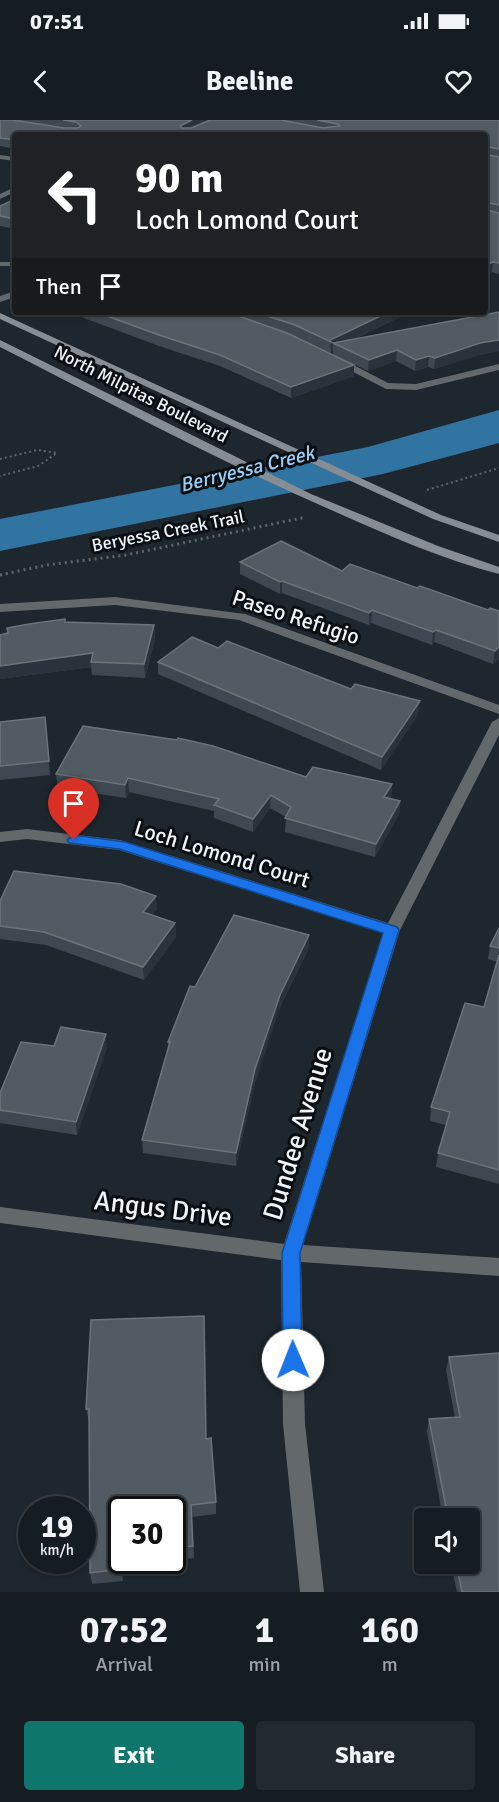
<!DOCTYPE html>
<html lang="en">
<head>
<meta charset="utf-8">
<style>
	body { margin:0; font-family:Signika,sans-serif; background:#232a2f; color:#f1f3f6; height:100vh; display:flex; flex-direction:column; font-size:22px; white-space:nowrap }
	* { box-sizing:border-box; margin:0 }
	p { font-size:20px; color:#9ea2a5 }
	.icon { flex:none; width:33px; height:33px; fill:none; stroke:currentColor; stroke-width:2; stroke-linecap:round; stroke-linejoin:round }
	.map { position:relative; height:1472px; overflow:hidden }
	.panel { display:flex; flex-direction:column; background:#161d22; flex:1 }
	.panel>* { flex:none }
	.guide { position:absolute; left:12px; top:12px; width:476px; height:183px; border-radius:6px; box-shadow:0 2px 4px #0004,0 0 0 2px #353b40; background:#202124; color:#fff; overflow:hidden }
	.buttons { position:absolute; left:414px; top:1388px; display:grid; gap:12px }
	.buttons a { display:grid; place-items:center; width:66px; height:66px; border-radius:6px; background:#161d22; box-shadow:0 2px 4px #0004,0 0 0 2px #353b40; font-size:30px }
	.speed { position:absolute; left:18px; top:1376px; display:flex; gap:12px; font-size:30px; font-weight:700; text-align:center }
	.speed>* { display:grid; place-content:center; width:78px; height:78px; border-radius:50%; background:#161d22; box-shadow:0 2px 4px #0004,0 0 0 2px #353b40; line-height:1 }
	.speed small { font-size:15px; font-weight:400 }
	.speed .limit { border:3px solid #111; border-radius:9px; background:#fff; color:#111 }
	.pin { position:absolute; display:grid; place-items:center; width:51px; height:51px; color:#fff; margin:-62px -26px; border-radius:50% 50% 50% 0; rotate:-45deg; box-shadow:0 0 6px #0007 }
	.pin .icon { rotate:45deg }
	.me { position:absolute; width:66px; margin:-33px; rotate:359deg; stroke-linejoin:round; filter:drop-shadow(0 0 4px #0008) }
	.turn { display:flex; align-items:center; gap:21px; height:126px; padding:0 24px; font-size:27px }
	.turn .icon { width:78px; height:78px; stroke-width:2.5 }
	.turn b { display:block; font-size:42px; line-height:51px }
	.then { display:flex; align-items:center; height:57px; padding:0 24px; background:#0003; gap:12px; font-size:22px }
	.eta { display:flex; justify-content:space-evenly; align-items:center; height:102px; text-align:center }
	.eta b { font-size:36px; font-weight:700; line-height:42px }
	.button { display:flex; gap:12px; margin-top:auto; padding:12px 24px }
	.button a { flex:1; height:69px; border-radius:6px; background:#0f766e; color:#fff; font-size:24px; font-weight:700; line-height:69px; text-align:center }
	.button a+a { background:#232a2f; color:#f1f3f6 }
	.status { display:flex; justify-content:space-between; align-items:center; height:42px; padding:0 30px; background:#161d22; direction:ltr }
	.status svg { height:16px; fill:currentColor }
	header { display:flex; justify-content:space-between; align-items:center; height:78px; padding:0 24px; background:#161d22; font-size:27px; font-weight:700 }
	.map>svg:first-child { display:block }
	.water { fill:#3174a2 }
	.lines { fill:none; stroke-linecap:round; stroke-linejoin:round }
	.path-far1 { stroke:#5d656b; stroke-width:2; stroke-dasharray:2 3; stroke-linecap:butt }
	.path { stroke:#5d656b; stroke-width:3; stroke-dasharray:2 4; stroke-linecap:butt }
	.service { fill:#63686b; fill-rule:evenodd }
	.minor { fill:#63686b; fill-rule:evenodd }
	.secondary { fill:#868d93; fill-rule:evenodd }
	.wall { fill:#3f4850 }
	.shaded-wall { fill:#2a333b }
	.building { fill:#525b62; stroke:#6b737a; stroke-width:1.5 }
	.route { fill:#1a73e8; stroke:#114b97; stroke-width:1.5 }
	.labels { text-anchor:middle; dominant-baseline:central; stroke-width:6; stroke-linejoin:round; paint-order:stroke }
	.far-street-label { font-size:18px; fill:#f0f6fa; stroke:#0b0f12 }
	.far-water-label { font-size:20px; font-style:italic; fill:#9ccff7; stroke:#0b0f12 }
	.street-label { font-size:22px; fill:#f0f6fa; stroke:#0b0f12 }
	.near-street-label { font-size:27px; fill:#f0f6fa; stroke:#0b0f12 }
</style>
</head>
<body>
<div class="status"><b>07:51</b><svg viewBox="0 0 49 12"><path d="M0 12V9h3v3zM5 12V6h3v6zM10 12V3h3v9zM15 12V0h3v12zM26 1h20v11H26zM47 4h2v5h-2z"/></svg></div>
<header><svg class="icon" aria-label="back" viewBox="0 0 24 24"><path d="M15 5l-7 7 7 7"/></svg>Beeline<svg class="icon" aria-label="heart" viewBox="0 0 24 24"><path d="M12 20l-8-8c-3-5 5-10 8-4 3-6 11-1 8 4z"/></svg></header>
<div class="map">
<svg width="499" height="1472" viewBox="0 0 499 1472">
	<rect width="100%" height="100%" fill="#1e272e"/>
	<!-- water -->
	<path class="water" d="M499,290V323L383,354L0,431V399L368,327Z"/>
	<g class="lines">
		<!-- path-far1 -->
		<path class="path-far1" d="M0,339L37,330L57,333L38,346L0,356
			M427,370L499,348"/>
		<!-- path -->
		<path class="path" d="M0,455L47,445L126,435L306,397"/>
		<!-- service -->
		<path class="service" d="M0,35L15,37V41L0,39Z
			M15,67V72L0,79V74Z
			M0,142H15V146H0Z"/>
		<!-- minor -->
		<path class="minor" d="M15,171V177L0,182V176Z
			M334,238H340L388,263L416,264L499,244V250L416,270L386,269L334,242Z
			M115,477L245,494L499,585V594L239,500L115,485L0,492V484Z
			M499,598V615L400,810L303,1125L499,1138V1156L301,1142L305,1304L324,1472H300L283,1304L281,1140L0,1103V1087L284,1124L383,813L119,730L27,719L0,722V712L27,709L120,720L388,803L492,602Z"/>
		<!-- secondary -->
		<path class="secondary" d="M0,193L441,395L499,415V422L433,399L0,199Z
			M0,220L311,374L438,426L499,447V454C444,440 390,416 338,393C223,343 112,284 0,227Z"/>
	</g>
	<!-- wall -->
	<path class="wall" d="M0,0H499V154L492,152L484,156V15H15V29L0,26Z
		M15,79V109L0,106V86Z
		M68,192H410L355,219L499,192V231L479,235L434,249L428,247L415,251L396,241L368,251L333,234V230L331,231V233L289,214L354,256L291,278L220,246L159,226Z
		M240,442L342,451L417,468L488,490L499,491V539L493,544L434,522L432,525L371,503L369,505L282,473L280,474L240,454Z
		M65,502L154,505L155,519L145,558L92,555L91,547L0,559V515Z
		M218,528L418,594L381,650L158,554V542Z
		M0,602L46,611L50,655L0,660Z
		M56,654L306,657L392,664L391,678L400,681L399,694L375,737L285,712L286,697L270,688L253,712L214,698V691L129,672L126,678L58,668Z
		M0,781L157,789L152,795L175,803L176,817L144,860L46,825L0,819Z
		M499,808V1064L436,1047L438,1033L446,1005L430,1001L431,987L484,887L497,842L488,839L490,826Z
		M309,828L279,889L255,963L236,1046L143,1033L142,1020L168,928V922L195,867Z
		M54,926L107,927L77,1015L0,1003V973Z
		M91,1200L206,1319L216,1382V1394L192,1397L194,1438L172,1440V1389H122V1440H171L123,1445V1461L92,1464L90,1453L89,1301L86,1289Z
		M449,1237L499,1472H457L451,1443H470V1398H443L427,1312L429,1299L455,1298L446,1250Z"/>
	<!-- shaded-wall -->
	<path class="shaded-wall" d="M192,0H210L180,14V6Z
		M493,142L492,152L484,156V146Z
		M389,192H410L340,226L333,223V230L331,231L330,220Z
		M499,220V231L479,235L434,249L435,238L480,223Z
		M397,230L396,241L368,251L369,240Z
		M429,236L428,247L415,251L416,240Z
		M354,245V256L291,278V267Z
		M282,461V473L280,474V462Z
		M372,490L371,503L369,505V493Z
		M154,505L155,519L145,558L144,544Z
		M436,510L434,522L432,525L433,512Z
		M499,527V539L493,544L495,531Z
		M93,533L91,542V547L0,559V546Z
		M420,581L418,594L381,650L382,637Z
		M128,658L129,672L126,678L125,665Z
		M392,664L391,677L383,690L384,677Z
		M271,675L270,688L253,712V699Z
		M400,681L399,694L375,737L376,724Z
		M156,776L157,789L144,806L143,792Z
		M175,803L176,817L144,860L143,847Z
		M309,815V828L279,889L255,963L236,1046V1033L255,949L280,875Z
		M106,914L107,927L77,1015L76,1002Z
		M122,1440L123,1445V1461L121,1449Z"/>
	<!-- building -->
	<path class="building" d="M0,0H13L64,8H78L81,6L76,2L63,0H192L180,6L182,8H191L210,0H281L323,8L340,6L338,4L317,0H499V29L484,26V15H15V20L0,18Z
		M484,34L499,37V85L485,82L484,84Z
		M15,79V99L0,96V86Z
		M484,89L499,93V143L493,142L484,146Z
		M96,192H227L287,213L354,245L291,267L220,235L159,215Z
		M255,192H389L330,220L331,222L295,205Z
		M499,192V220L480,223L435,238L429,236L416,240L397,230L369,240L333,223Z
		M281,421L342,451L350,444L417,468L420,466L488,490L490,488L499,491V527L495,531L436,510L433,512L372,490L369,493L282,461L280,462L240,442Z
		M65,499V502L154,505L144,544L91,542L93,533L0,546V515L8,513L7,508L29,504Z
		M192,517L218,528L227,521L351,569L355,564L420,581L382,637L158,542Z
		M45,597L49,641L0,646V602Z
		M83,606L177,620L178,618L213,626L306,657L313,647L392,664L384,677L400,681L376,724L285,698L291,687L271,675L253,699L214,685L219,679L128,658L125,665L56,654Z
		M14,751L121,764L156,776L143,792L175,803L143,847L44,812L0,806V781Z
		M234,795L309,815L280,875L255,949L236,1033L142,1020L170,922H168L190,866L195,867Z
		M499,808V828L490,826Z
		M499,835V1050L438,1033L450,992L431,987L465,883L484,887Z
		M61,907L106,914L76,1002L0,990V973L21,922L54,926Z
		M204,1196L206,1319L211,1318L216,1382L191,1385L193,1426L172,1428V1389H122L121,1449L90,1453L89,1289H86L91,1200Z
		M499,1233V1472H462L456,1443H470V1398H448L429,1299L460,1297L449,1237Z"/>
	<!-- route -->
	<path class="route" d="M74,715L125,722L397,807L399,810L300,1133L302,1240L299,1246L293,1248L286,1246L283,1240L282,1133L383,813L119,729L69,723L67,720Z"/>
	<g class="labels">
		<!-- far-street labels -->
		<g class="far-street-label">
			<text transform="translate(141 274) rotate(27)">North Milpitas Boulevard</text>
			<text transform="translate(168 411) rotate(-11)">Beryessa Creek Trail</text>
		</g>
		<!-- far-water labels -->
		<g class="far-water-label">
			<text transform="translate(247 349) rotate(-14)">Berryessa Creek</text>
		</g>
		<!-- street labels -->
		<g class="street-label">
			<text transform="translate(296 497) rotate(18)">Paseo Refugio</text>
			<text transform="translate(222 734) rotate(17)">Loch Lomond Court</text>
		</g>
		<!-- near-street labels -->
		<g class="near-street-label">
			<text transform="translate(298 1014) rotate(-73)">Dundee Avenue</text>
			<text transform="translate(163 1089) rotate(7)">Angus Drive</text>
		</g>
	</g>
</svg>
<div class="buttons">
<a><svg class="icon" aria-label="sound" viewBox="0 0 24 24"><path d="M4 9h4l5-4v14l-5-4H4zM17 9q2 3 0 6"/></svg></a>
</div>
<div class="speed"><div>19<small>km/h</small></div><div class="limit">30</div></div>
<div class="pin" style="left:74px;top:720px;background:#d93025"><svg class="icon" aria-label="arrive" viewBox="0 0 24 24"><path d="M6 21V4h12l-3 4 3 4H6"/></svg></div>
<svg class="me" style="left:293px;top:1240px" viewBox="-20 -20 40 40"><circle r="19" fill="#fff"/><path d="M0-13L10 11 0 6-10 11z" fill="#1a73e8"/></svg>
<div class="guide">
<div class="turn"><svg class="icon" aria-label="left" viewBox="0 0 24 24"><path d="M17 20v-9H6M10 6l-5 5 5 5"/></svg><div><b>90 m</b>Loch Lomond Court</div></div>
<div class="then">Then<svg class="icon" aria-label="arrive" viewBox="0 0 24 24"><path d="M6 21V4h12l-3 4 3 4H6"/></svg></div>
</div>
</div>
<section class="panel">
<div class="eta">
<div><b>07:52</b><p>Arrival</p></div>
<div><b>1</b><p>min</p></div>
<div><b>160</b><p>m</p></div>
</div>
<div class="button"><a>Exit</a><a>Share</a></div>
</section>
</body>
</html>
